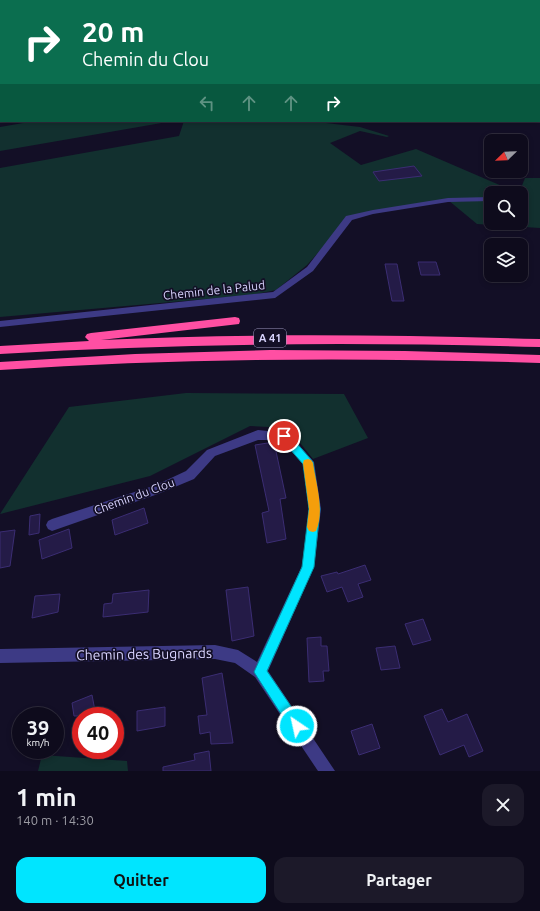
<!DOCTYPE html>
<html lang="fr">
<head>
<meta charset="utf-8">
<style>
	body { margin:0; font-family:Ubuntu,sans-serif; background:#1c1929; color:#f1f3f6; height:100vh; display:flex; flex-direction:column; font-size:15px; white-space:nowrap }
	* { box-sizing:border-box; margin:0 }
	p { font-size:13px; color:#9b9ba3 }
	.icon { flex:none; width:22px; height:22px; fill:none; stroke:currentColor; stroke-width:2; stroke-linecap:round; stroke-linejoin:round }
	.map { position:relative; height:771px; overflow:hidden }
	.drawer { display:flex; flex-direction:column; background:#0e0b1c; flex:1 }
	.drawer>* { flex:none }
	.hud { position:absolute; left:0px; top:0px; width:540px; height:122px; box-shadow:0 2px 6px #0003,0 0 0 1px #2e2b3b; background:#0b6e4f; color:#fff; overflow:hidden }
	.needle { width:26px; rotate:247deg }
	.buttons { position:absolute; left:484px; top:134px; display:grid; gap:8px }
	.buttons a { display:grid; place-items:center; width:44px; height:44px; border-radius:8px; background:#0e0b1c; box-shadow:0 2px 6px #0003,0 0 0 1px #2e2b3b; font-size:20px }
	.speed { position:absolute; left:12px; top:707px; display:flex; gap:8px; font-size:20px; font-weight:700; text-align:center }
	.speed>* { display:grid; place-content:center; width:52px; height:52px; border-radius:50%; background:#0e0b1c; box-shadow:0 2px 6px #0003,0 0 0 1px #2e2b3b; line-height:1 }
	.speed small { font-size:10px; font-weight:400 }
	.speed .limit { border:6px solid #d22; background:#fff; color:#111 }
	.pin { position:absolute; display:grid; place-items:center; width:34px; height:34px; color:#fff; margin:-17px; border:2px solid #fff; border-radius:50%; box-shadow:0 1px 4px #0007 }
	.me { position:absolute; width:44px; margin:-22px; rotate:326deg; stroke-linejoin:round; filter:drop-shadow(0 0 3px #0008) }
	.turn { display:flex; align-items:center; gap:14px; height:84px; padding:0 16px; font-size:18px }
	.turn .icon { width:52px; height:52px; stroke-width:2.5 }
	.turn b { display:block; font-size:28px; line-height:34px }
	.lanes { display:flex; align-items:center; height:38px; padding:0 16px; background:#0003; justify-content:center; gap:20px; direction:ltr }
	.lanes .off { opacity:.35 }
	.round { display:grid; place-items:center; flex:none; width:42px; height:42px; border-radius:12px; background:#1c1929 }
	.headline { display:flex; align-items:center; justify-content:space-between; height:68px; padding:0 16px }
	h1 { font-size:24px; font-weight:700; line-height:30px }
	.button { display:flex; gap:8px; margin-top:auto; padding:8px 16px }
	.button a { flex:1; height:46px; border-radius:12px; background:#00e5ff; color:#111; font-size:16px; font-weight:700; line-height:46px; text-align:center }
	.button a+a { background:#1c1929; color:#f1f3f6 }
	.map>svg:first-child { display:block }
	.green { fill:#12302f }
	.building { fill:#241b47; stroke:#3b2d73 }
	.lines { fill:none; stroke-linecap:round; stroke-linejoin:round }
	.minor { fill:#3d3a85; fill-rule:evenodd }
	.major { fill:#c25bff; fill-rule:evenodd }
	.highway { fill:#ff4fa3; fill-rule:evenodd }
	.route { fill:#00e5ff; stroke:#0095a6 }
	.slow { fill:#f59e0b }
	.labels { text-anchor:middle; dominant-baseline:central; stroke-width:3.5; stroke-linejoin:round; paint-order:stroke }
	.shield { fill:#130f26; stroke:#9e99be; stroke-width:1 }
	.shield-label { font-size:11px; font-weight:bold; fill:#d9d4ff }
	.street-label { font-size:12px; fill:#d9d4ff; stroke:#130f26 }
	.near-street-label { font-size:14px; fill:#d9d4ff; stroke:#130f26 }
</style>
</head>
<body>
<div class="map">
<svg width="540" height="771" viewBox="0 0 540 771">
	<rect width="100%" height="100%" fill="#130f26"/>
	<!-- green -->
	<path class="green" d="M35,121H173L0,151V127Z
		M184,121H309L360,127L389,136L387,137L360,131L330,143L361,165L416,149L518,193H491V223H521V193H519L525,178H540V228L477,224L448,200L349,218L307,265L276,290L252,295L0,317V168L179,136Z
		M186,393L344,394L368,438L313,459L288,428L250,426L150,476L0,514L69,407Z
		M42,755L127,761L128,771H38Z"/>
	<!-- building -->
	<path class="building" d="M414,166L422,176L379,181L373,172Z
		M418,262H436L440,275H421Z
		M385,264H397L404,301H392Z
		M274,442L286,498L280,499L286,539L267,543L262,513L269,511L255,445Z
		M144,508L148,523L115,535L112,520Z
		M40,514L39,533L29,535L30,516Z
		M69,529L72,548L42,559L39,540Z
		M15,530L10,566L0,568V532Z
		M365,565L371,580L358,584L363,597L348,602L342,587L327,592L321,576L337,572L338,574Z
		M248,587L254,636L232,641L226,590Z
		M149,590L148,612L103,617L104,604L112,603L113,594Z
		M60,594L58,612L32,618L35,596Z
		M423,619L431,640L413,645L405,624Z
		M321,637V646H327L329,671H323L324,681L309,682L307,638Z
		M395,646L400,668L381,670L376,648Z
		M222,673L233,743L211,744L210,732L200,734L198,716L207,715L202,678Z
		M92,695L96,716H74L72,703Z
		M165,707V726L137,731V711Z
		M442,709L448,722L467,714L483,751L469,757L464,745L440,755L424,716Z
		M372,724L380,748L359,755L351,731Z
		M209,751L211,771H163V767L195,760L194,754Z"/>
	<g class="lines">
		<!-- minor -->
		<path class="minor" d="M529,0H536L537,1H530Z
			M0,7H1V9H0Z
			M491,197V201L448,202L373,214L352,220L313,271L275,298L0,327V321L273,292L307,267L346,216L373,210L448,198Z
			M258,430L288,433L314,462L321,509L314,567L268,671L335,771H318L255,677L235,663L215,659L0,663V649L215,645L238,650L257,662L302,566L309,509L303,464L281,440H258L215,456L194,479L158,494L52,531L48,529L46,525L48,521L52,519L156,485L186,471L207,450Z"/>
		<!-- major -->
		<path class="major" d="M7,0H15L7,1Z
			M0,4H1V6H0Z"/>
		<!-- highway -->
		<path class="highway" d="M235,317L239,318L240,321L239,324L101,340C247,333 393,335 540,339V347C360,342 180,343 0,354V346L89,341L85,337L87,334L91,333Z
			M270,350L405,351L540,355V363C360,357 180,358 0,370V362L135,354Z"/>
	</g>
	<!-- route -->
	<path class="route" d="M284,432L288,433L313,462L320,509L314,567L267,671L301,721L303,726L301,731L297,733L292,731L254,672L302,567L309,509L303,464L281,439L279,436L281,433Z"/>
	<!-- slow -->
	<path class="slow" d="M308,459L311,460L313,463C316,484 325,511 316,531L313,532L309,531L307,527L309,509L303,463L304,460Z"/>
	<g class="labels">
		<!-- shield labels -->
		<rect class="shield" x="254" y="329" width="32" height="18" rx="3"/>
		<g class="shield-label">
			<text x="270" y="338">A 41</text>
		</g>
		<!-- street labels -->
		<g class="street-label">
			<text transform="translate(214 290) rotate(-6)">Chemin de la Palud</text>
			<text transform="translate(134 496) rotate(-20)">Chemin du Clou</text>
		</g>
		<!-- near-street labels -->
		<g class="near-street-label">
			<text transform="translate(144 654) rotate(-1)">Chemin des Bugnards</text>
		</g>
	</g>
</svg>
<div class="buttons">
<a><svg class="needle" viewBox="-14 -14 28 28"><path d="M0-13l5 13h-10z" fill="#e53935"/><path d="M0 13l5-13h-10z" fill="#9b9ba3"/></svg></a>
<a><svg class="icon" aria-label="search" viewBox="0 0 24 24"><circle cx="10" cy="10" r="6"/><path d="M15 15l6 6"/></svg></a>
<a><svg class="icon" aria-label="layers" viewBox="0 0 24 24"><path d="M12 4l9 5-9 5-9-5zM3 14l9 5 9-5"/></svg></a>
</div>
<div class="speed"><div>39<small>km/h</small></div><div class="limit">40</div></div>
<div class="pin" style="left:284px;top:436px;background:#d93025"><svg class="icon" aria-label="arrive" viewBox="0 0 24 24"><path d="M6 21V4h12l-3 4 3 4H6"/></svg></div>
<svg class="me" style="left:297px;top:726px" viewBox="-20 -20 40 40"><circle r="17" fill="#00e5ff" stroke="#fff" stroke-width="3"/><path d="M0-11L8 9 0 5-8 9z" fill="#fff"/></svg>
<div class="hud">
<div class="turn"><svg class="icon" aria-label="right" viewBox="0 0 24 24"><path d="M7 20v-9h11M14 6l5 5-5 5"/></svg><div><b>20 m</b>Chemin du Clou</div></div>
<div class="lanes"><svg class="icon off" aria-label="left" viewBox="0 0 24 24"><path d="M17 20v-9H6M10 6l-5 5 5 5"/></svg><svg class="icon off" aria-label="ahead" viewBox="0 0 24 24"><path d="M12 20V5M6 11l6-6 6 6"/></svg><svg class="icon off" aria-label="ahead" viewBox="0 0 24 24"><path d="M12 20V5M6 11l6-6 6 6"/></svg><svg class="icon" aria-label="right" viewBox="0 0 24 24"><path d="M7 20v-9h11M14 6l5 5-5 5"/></svg></div>
</div>
</div>
<section class="drawer">
<div class="headline"><div><h1>1 min</h1><p>140 m · 14:30</p></div><a class="round"><svg class="icon" aria-label="close" viewBox="0 0 24 24"><path d="M6 6l12 12M18 6L6 18"/></svg></a></div>
<div class="button"><a>Quitter</a><a>Partager</a></div>
</section>
</body>
</html>
